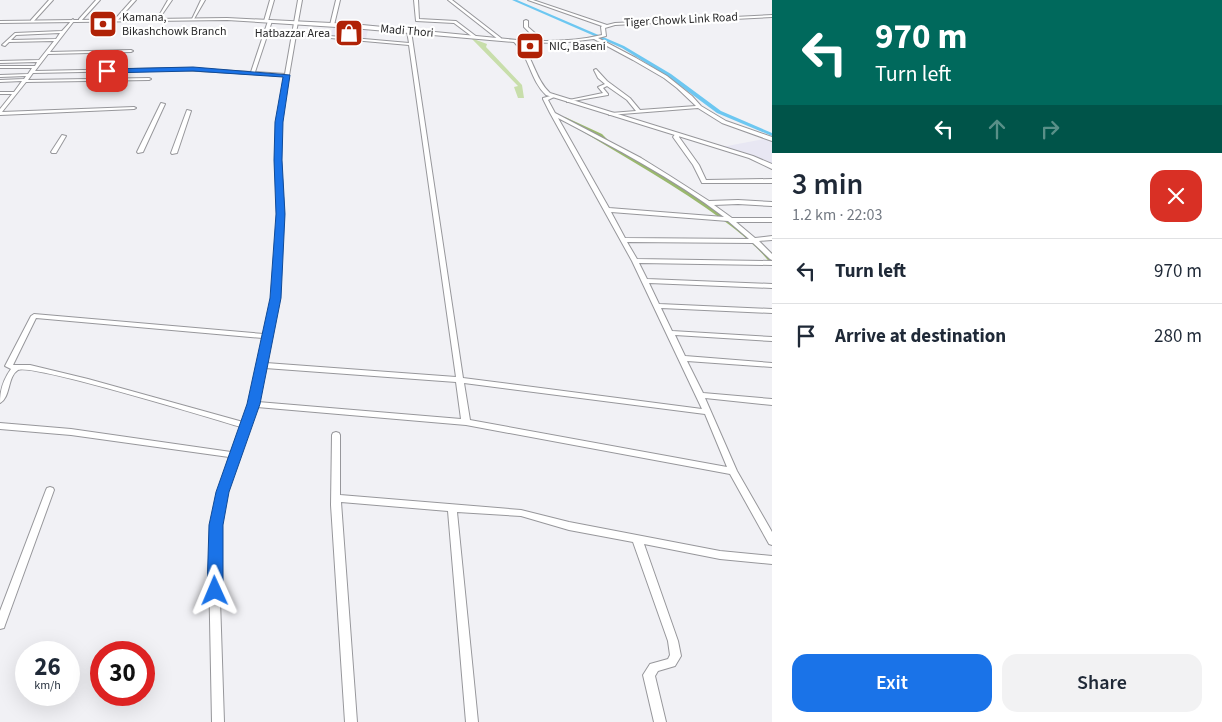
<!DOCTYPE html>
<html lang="en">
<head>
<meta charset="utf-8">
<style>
	body { margin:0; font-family:"Source Sans 3",sans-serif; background:#f2f2f3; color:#1f2937; height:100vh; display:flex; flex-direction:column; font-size:19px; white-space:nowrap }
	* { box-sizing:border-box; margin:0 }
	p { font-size:16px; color:#747a83 }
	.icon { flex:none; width:28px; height:28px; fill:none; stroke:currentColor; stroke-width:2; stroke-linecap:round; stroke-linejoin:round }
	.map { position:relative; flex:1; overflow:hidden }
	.panel { display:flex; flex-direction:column; background:#fff; width:450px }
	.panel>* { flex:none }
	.guide { background:#00695c; color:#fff; overflow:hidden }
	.speed { position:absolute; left:15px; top:641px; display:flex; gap:10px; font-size:25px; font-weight:700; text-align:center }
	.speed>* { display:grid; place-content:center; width:65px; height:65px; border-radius:50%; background:#fff; box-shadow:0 5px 20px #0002; line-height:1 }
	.speed small { font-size:12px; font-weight:400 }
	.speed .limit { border:8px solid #d22; background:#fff; color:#111 }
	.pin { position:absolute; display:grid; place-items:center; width:42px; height:42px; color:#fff; margin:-21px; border-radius:10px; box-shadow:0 2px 8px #0006 }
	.me { position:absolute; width:55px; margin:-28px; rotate:359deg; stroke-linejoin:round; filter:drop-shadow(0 0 4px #0008) }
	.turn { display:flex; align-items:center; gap:18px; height:105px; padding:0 20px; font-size:22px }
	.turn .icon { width:65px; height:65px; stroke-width:2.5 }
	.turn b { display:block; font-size:35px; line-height:42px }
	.lanes { display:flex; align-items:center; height:48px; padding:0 20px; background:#0003; justify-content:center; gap:25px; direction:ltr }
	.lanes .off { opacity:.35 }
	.round { display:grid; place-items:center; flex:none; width:52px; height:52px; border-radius:15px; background:#f2f2f3 }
	.overview { display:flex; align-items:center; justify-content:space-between; height:85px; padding:0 20px }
	h1 { font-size:30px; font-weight:600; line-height:38px }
	.primary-button { display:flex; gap:10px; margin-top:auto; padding:10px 20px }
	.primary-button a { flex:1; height:58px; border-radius:15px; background:#1a73e8; color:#fff; font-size:20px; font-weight:600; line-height:58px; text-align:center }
	.primary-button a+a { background:#f2f2f3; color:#1f2937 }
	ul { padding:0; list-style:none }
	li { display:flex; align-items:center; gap:15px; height:65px; padding:0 20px; border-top:1px solid #e0e1e3 }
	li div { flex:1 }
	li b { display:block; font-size:19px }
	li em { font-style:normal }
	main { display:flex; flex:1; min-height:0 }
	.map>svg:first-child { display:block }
	.built { fill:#e8e7f3 }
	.green { fill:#c8deab }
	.forest { fill:#9ab86e }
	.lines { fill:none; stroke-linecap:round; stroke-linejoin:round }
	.canal { fill:#6dc7f1; fill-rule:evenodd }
	.minor-casing { stroke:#97979b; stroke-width:2 }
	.secondary-casing { stroke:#97979b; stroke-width:2 }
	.minor { fill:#fff; fill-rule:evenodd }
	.secondary { fill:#fff; fill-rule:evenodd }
	.route { fill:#1a73e8; stroke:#114b97 }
	.labels { text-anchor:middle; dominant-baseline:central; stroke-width:4.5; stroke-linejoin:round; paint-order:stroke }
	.far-poi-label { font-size:12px; fill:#282829; stroke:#fff; text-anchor:start }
	.far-street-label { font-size:12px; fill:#282829; stroke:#fff }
</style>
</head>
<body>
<main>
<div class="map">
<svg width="772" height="722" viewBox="0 0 772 722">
	<rect width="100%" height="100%" fill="#f1f1f5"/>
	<!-- built -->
	<path class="built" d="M333,28L368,30L366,39L330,36Z
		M764,139L772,141V164L757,157L722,147Z"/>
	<!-- green -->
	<path class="green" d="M471,38L487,44L486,47L522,85L524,98H518L514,87L518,86Z"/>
	<!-- forest -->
	<path class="forest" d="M557,116L565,117L602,134L611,143L642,158L733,219L772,253V265C754,242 730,225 706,208C658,175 607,147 557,116Z"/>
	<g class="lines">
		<!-- canal -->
		<path class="canal" d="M512,0H517L624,46L671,74L721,111L772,133V136L717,113L667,76L622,48Z"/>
		<defs>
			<path id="minor" d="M49,0H53L33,22H31V20Z
				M96,0H100L81,21H79V19Z
				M132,0H136L118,20H116V18Z
				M168,0H172L159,19H157Z
				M201,0H205L194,19H192Z
				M270,0H274L268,21L266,22L264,21Z
				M298,0H302L296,33L409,43L407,31L409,30L411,31L463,378L702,409L632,261L550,113L543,99V98L554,95V97L548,100L555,113L641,158L670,176L709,201L738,200L772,202V206L738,204L714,205L732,218H772V222H736L755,238L772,236V240L759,241L772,254V260L770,259L753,243L627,242L637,259L772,261V265L639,263L647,279L772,284V288L649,283L659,304L772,309V313L661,308L672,331L772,337V341L675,335L685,356L772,363V367L687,361L703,393L772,399V405L705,398L737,471L772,532V545L769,544L730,474L466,425L257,407L238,455L227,492L221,525L219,569L224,722H212L209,569L211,525L219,492L229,457L71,435L0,429V423L71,429L231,452L241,427C214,419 31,363 18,370C7,377 11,397 0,403C0,390 3,380 11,369L5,366L31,316L34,314L264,334L272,298L278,214L275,160L277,122L285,76L181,70L33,73L28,80L149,78L151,79L149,80L26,82L2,112L134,107L136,108L134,109L0,115V109L12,94H0V92H14L22,81L0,82V80L24,79L26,76L0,77V75L28,74L32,68H0V66H35L37,62L0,63V61L39,60L54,41L9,42L5,46L2,45L15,33L62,31L73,19L74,21L50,52L131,50L133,51L131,52L48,54L35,71L181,68L251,72L268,21L270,20L272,21L255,72L285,74ZM60,33L56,39L11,40L16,35ZM296,35L409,45L456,377L266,363L278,298L284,214L281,160V122ZM558,118C615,148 673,178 724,217L609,208ZM611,212L728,221L749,239L625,238ZM36,318L263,338L250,404L243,422L88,379L30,365H13ZM265,368L456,382L461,419L258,402ZM464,383L705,414L727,467L470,420Z
				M336,0H340L334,25L332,26L330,25Z
				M414,0H418L419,19L456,21L477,37L474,38L454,23L416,21Z
				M448,0H452L501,38V40H499Z
				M528,0H533L607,25L615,23L772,15V17L615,25L605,28L606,36L598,38L636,58L667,76L692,96L701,106L726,121L772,137V141L722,123L698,108L609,115V114L611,113L636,111L627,100L607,86L603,88L608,94V95L567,102V101L569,100L603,93L598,87L605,84L598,78L594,70L596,69L607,81L630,98L640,110L696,106L677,88L664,78L633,60L594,39L560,43L514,42V40H517L531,34L524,27V21L526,20L528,21V27L536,34L522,40C549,42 576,41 602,35L601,27L602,26Z
				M161,103L165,104L143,152L138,153L137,152Z
				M187,110L191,111L177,153L172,154L171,153Z
				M676,133L680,134L679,137L699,165L706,180L772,179V183H702L693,165L673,137Z
				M62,135L66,136L56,153H52L51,152Z
				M336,432L339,433L340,435V495L521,510L569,522L720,551L772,556V564L720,559L644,544L678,641L681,656L675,666L658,671L655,676L666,722H654L643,675L650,664L668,659L670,655L668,641L633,542L569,530L521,516L457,512L478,722H466L448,511L341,502L357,722H345L331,505L332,435L333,433Z
				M50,487L53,488L54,490L5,625L4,628L0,629V611L46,490L47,488Z"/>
			<path id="secondary" d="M227,18L352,24L517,40C533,54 534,78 550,93L753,156L772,164V169L749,158L546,95C530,80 530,57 514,42L352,28L227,20L0,23V21Z"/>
		</defs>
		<!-- minor casing -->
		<use href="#minor" class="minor-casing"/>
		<!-- secondary casing -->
		<use href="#secondary" class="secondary-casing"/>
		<!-- minor -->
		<use href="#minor" class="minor"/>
		<!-- secondary -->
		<use href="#secondary" class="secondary"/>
	</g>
	<!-- route -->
	<path class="route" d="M193,67L290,75L283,122L282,160L285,214L281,298L260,404L229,492L223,525V591L221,595L215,597L210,595L207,591L209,525L216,492L247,404L270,298L276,214L274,160L275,122L283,77L193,71L107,73L103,71L107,69Z"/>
	<!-- icons -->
	<defs>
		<symbol id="bank-square" viewBox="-11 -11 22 22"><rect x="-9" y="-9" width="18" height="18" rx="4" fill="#b02206" stroke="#fff"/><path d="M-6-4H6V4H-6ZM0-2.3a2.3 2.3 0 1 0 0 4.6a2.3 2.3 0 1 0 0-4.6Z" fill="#fff"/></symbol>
		<symbol id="shop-square" viewBox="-11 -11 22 22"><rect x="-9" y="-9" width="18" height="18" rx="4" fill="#b02206" stroke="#fff"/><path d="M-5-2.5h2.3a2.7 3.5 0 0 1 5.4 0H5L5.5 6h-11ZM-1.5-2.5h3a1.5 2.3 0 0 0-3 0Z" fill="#fff"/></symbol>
	</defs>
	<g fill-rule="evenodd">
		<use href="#bank-square" x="87" y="8" width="32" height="32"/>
		<use href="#shop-square" x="333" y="17" width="32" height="32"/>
		<use href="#bank-square" x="514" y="30" width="32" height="32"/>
	</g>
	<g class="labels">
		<!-- far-poi labels -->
		<g class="far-poi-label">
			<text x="122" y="17">Kamana,<tspan x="122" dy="14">Bikashchowk Branch</tspan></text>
			<text x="330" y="33" text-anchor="end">Hatbazzar Area</text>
			<text x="549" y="46">NIC, Baseni</text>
		</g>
		<!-- far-street labels -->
		<g class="far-street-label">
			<text transform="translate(681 20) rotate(-3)">Tiger Chowk Link Road</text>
			<text transform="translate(407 31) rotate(5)">Madi Thori</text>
		</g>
	</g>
</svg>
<div class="speed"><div>26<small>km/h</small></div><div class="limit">30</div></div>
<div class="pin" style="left:107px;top:71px;background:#d93025"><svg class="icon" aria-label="arrive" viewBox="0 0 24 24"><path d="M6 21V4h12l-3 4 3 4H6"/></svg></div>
<svg class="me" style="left:215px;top:591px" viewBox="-20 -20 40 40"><path d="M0-17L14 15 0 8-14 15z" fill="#1a73e8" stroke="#fff" stroke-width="4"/></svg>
</div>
<section class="panel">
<div class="guide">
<div class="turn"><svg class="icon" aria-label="left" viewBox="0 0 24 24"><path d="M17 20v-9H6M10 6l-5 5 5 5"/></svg><div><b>970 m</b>Turn left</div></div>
<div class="lanes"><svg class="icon" aria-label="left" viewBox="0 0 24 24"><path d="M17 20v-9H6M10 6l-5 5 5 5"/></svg><svg class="icon off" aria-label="ahead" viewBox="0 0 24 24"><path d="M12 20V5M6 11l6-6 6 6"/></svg><svg class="icon off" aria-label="right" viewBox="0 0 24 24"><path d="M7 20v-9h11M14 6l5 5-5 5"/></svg></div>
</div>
<div class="overview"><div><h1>3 min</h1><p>1.2 km · 22:03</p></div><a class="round" style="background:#d93025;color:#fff"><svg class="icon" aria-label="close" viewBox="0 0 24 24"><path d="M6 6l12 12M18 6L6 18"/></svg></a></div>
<ul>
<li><svg class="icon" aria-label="left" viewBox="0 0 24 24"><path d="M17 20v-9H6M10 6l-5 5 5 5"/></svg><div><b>Turn left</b></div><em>970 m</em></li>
<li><svg class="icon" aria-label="arrive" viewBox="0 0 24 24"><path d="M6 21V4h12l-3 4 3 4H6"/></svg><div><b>Arrive at destination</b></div><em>280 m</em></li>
</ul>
<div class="primary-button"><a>Exit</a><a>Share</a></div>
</section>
</main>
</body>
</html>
